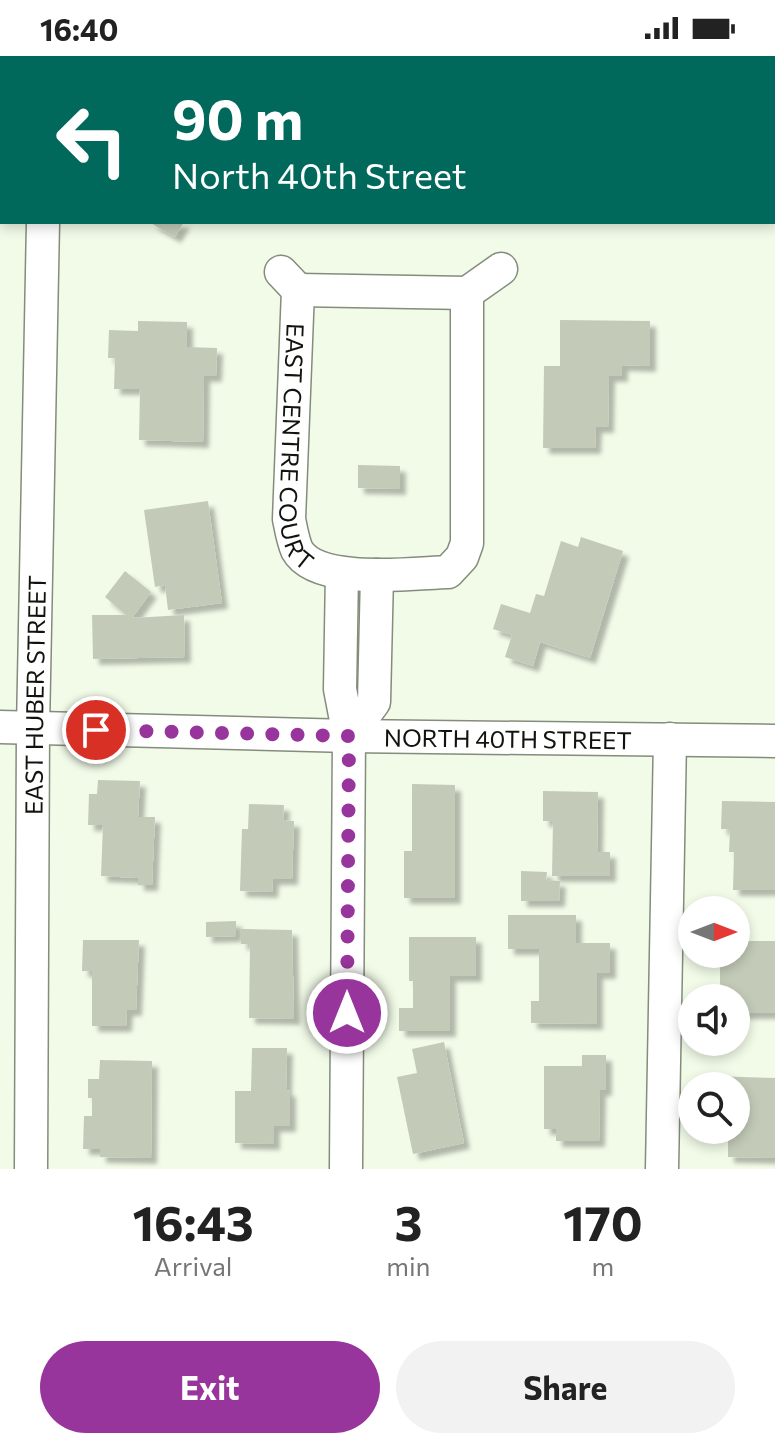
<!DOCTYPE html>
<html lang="en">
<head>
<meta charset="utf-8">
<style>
	body { margin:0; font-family:Commissioner,sans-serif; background:#f2f2f2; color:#222; height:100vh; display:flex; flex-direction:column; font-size:30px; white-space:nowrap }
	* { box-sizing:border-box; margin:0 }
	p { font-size:26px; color:#767676 }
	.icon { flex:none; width:44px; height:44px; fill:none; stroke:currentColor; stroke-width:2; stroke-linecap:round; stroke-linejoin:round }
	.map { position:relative; height:1113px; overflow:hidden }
	.sheet { display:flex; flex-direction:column; background:#fff; flex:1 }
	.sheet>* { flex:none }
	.guide { position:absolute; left:0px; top:0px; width:776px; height:168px; box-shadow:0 4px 12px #0003; background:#00695c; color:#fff; overflow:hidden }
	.needle { width:52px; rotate:90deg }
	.tools { position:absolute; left:678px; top:840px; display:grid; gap:16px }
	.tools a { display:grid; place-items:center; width:72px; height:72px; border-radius:50%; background:#fff; box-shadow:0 4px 12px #0003; font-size:40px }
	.pin { position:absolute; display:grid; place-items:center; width:68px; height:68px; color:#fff; margin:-34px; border:4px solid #fff; border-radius:50%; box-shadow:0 2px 8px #0007 }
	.me { position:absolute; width:88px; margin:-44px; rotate:0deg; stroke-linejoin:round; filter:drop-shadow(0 0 6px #0008) }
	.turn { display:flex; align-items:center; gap:28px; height:168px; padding:0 40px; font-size:36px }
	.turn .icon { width:104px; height:104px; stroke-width:2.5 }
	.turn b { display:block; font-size:56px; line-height:68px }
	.eta { display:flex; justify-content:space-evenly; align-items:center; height:136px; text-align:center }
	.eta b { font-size:48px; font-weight:700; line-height:56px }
	.primary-button { display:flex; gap:16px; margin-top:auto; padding:16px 40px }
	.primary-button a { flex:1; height:92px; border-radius:48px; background:#97359c; color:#fff; font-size:32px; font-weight:700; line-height:92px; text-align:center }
	.primary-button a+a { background:#f2f2f2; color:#222 }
	.status { display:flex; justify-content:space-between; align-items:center; height:56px; padding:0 40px; background:#fff; direction:ltr }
	.status svg { height:22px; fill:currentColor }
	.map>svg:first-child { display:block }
	.building { fill:#c3cbb8; filter:url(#shadow) }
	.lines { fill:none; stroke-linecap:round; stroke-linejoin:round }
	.minor-casing { stroke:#848c7b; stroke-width:35 }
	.minor { stroke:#fff; stroke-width:32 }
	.route { stroke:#97359c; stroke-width:14; stroke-dasharray:0 25.2 }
	.labels { text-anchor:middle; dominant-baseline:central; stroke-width:7; stroke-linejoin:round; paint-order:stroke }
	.street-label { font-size:24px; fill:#11140e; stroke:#f2fbe8 }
</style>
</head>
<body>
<div class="status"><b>16:40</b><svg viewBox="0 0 49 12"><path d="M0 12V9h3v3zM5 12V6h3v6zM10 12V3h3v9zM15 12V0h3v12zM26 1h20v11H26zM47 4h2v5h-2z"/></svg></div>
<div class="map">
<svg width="775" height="1113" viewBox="0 0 775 1113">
	<defs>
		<filter id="shadow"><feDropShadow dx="6" dy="6" stdDeviation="2" flood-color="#0004"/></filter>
	</defs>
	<rect width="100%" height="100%" fill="#f2fbe8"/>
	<!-- building -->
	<path class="building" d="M149,166H184L175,181Z
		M560,264L650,265V310L622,309V320H609L608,371H596L595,392H543L544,310H560Z
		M138,265L187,266V291L217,292L216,320H204L203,386L139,384L140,333H114L115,302H108L109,274L138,275Z
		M358,409L400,410V433L358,432Z
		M208,445L222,547L168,554L165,529L155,531L144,454Z
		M581,481L623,495L590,602L540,586L533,610L505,601L512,579L493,573L501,548L530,557L536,538L544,540L561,485L578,491Z
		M125,515L151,536L132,562L184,559L185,601L93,603L92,559H126L105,541Z
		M98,724L140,725L138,761H155L152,829H138V822L101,820L103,769H88L89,738H97Z
		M412,728L455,729V842H404V795H412Z
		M543,735L598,736L597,796H610V820H552L553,765H543Z
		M722,745L775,746V834H733L734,796H729L730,773H721Z
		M249,748L284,749L283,764L294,765L292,823H273L272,836L240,835L242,773H248Z
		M521,815L547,816L546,824L560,825L559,845H521Z
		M508,859H576V887H610V917H597V968L531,967V945H539V893H508Z
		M236,865V880L206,881V866Z
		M241,873L292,874L294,963L249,962L250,888H241Z
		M409,881H476V920H450V975H399V952H413V925H409Z
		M83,884H139L136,954H127L126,970H92V915H82Z
		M736,885H775V957H736L735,934H720V898H736Z
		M444,986L464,1087L413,1098L397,1021L417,1017L412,993Z
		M252,992H287L286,1034L290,1035V1070H274V1088L235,1087V1035H251Z
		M582,999H606V1034H600L599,1085H556V1073H544V1010H582Z
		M100,1004L152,1005L151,1102L100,1101V1093H83L84,1060H92V1042H88V1023H99Z
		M713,1020L775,1022V1102L728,1101V1074H736V1030H712Z"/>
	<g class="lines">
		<defs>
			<g id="minor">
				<path d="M47,2V0"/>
				<path id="s1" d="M281,216L298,234L289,463C291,473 293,485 297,494C317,530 413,517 448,516L462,501L467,487V237L501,213"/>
				<path d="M298,234L467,237"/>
				<path d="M342,517L340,633L349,680L346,1111"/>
				<path id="s2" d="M0,671L349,680L775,685"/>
				<path d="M349,680L374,646L377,519"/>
				<path id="s3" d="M31,1113L33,672L43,166"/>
				<path d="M662,1113L670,683"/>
			</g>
		</defs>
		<!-- minor casing -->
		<use href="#minor" class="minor-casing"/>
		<!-- minor -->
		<use href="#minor" class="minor"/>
	</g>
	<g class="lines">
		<!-- route -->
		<path class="route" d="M96,674L349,680L347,957"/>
	</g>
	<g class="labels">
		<!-- street labels -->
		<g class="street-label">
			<text stroke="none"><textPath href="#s1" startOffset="182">EAST CENTRE COURT</textPath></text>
			<text stroke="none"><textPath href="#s3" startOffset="474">EAST HUBER STREET</textPath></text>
			<text stroke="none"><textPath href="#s2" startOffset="508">NORTH 40TH STREET</textPath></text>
		</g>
	</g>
</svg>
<div class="tools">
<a><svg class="needle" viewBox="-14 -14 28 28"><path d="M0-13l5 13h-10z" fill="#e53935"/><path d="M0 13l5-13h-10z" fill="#767676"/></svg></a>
<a><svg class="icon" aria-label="sound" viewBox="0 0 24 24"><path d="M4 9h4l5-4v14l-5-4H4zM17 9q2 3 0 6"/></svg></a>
<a><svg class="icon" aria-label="search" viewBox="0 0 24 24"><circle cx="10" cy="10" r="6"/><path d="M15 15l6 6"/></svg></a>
</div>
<div class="pin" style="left:96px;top:674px;background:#d93025"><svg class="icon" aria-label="arrive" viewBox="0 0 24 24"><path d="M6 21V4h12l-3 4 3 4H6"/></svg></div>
<svg class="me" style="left:347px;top:957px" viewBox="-20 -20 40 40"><circle r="17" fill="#97359c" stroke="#fff" stroke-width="3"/><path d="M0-11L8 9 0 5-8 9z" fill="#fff"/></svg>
<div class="guide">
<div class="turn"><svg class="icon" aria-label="left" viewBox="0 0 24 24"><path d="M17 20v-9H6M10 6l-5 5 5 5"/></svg><div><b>90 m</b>North 40th Street</div></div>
</div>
</div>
<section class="sheet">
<div class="eta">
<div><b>16:43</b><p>Arrival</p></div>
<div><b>3</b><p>min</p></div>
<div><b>170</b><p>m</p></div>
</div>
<div class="primary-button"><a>Exit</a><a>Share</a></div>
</section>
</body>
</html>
